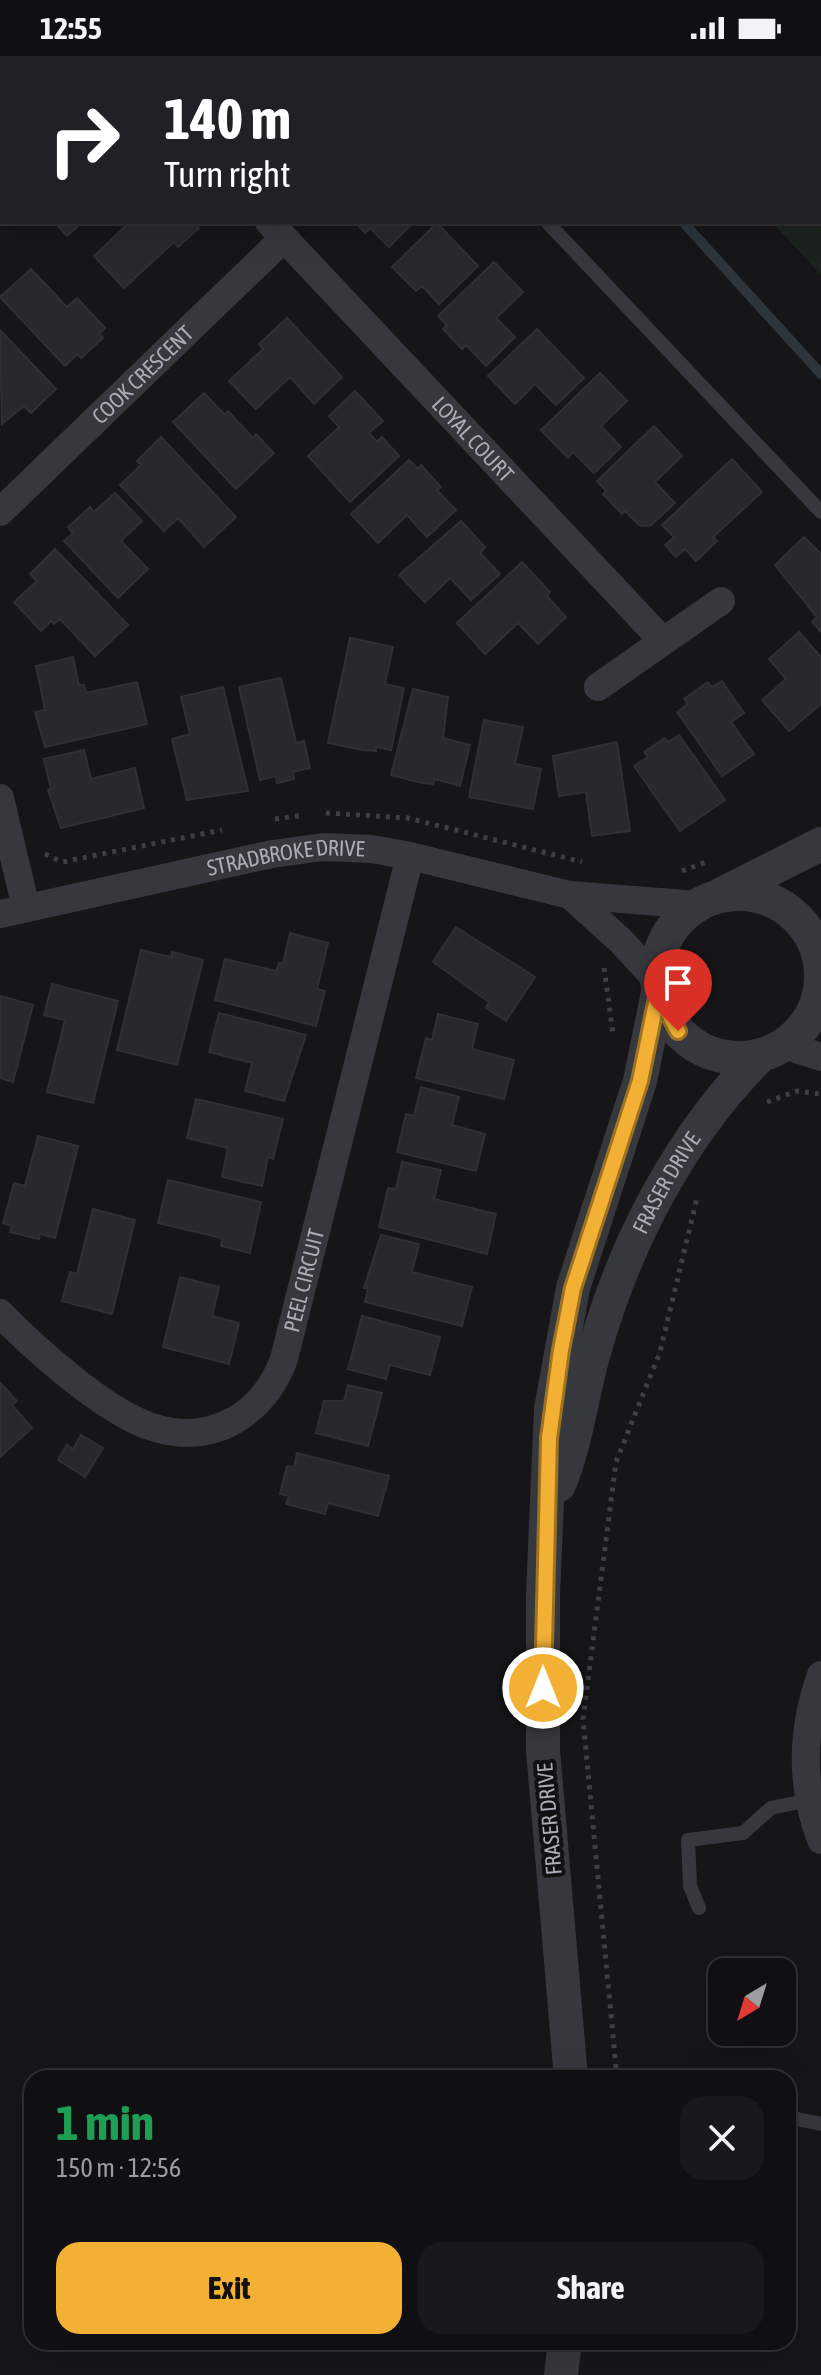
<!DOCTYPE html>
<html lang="en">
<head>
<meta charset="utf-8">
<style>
	body { margin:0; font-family:"Asap Condensed",sans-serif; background:#19191b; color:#f1f3f6; height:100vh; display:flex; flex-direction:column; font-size:30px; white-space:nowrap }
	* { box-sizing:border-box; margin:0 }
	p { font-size:26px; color:#9c9d9f }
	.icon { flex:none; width:44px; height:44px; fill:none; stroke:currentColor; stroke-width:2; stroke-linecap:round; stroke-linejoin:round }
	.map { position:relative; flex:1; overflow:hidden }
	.panel { position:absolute; left:24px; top:2014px; width:772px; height:280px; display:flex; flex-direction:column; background:#101012; border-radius:24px; box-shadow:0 8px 32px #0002,0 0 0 2px #303032 }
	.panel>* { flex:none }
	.top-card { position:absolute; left:0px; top:0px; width:822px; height:168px; box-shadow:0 8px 32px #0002,0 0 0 2px #303032; background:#202124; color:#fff; overflow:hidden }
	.needle { width:52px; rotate:218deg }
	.controls { position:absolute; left:708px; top:1902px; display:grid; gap:16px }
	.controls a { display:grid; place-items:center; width:88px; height:88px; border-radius:16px; background:#101012; box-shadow:0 8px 32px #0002,0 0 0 2px #303032; font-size:40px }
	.pin { position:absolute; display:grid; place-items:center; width:68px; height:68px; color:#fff; margin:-82px -34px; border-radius:50% 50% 50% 0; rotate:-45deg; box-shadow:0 0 8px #0007 }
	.pin .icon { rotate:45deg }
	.me { position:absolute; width:88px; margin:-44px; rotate:0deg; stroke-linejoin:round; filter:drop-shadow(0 0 6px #0008) }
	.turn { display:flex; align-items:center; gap:28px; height:168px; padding:0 32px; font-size:36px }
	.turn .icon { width:104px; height:104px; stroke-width:2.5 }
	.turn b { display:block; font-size:56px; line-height:68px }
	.round { display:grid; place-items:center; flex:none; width:84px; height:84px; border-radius:24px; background:#19191b }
	.summary { display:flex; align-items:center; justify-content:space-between; height:136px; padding:0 32px }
	h1 { font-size:48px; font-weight:700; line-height:60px; color:#1e9e55 }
	.cta { display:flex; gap:16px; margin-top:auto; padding:16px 32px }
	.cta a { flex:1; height:92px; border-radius:24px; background:#f2b134; color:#111; font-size:32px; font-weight:700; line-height:92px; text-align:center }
	.cta a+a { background:#19191b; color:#f1f3f6 }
	.status { display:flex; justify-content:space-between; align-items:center; height:56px; padding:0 40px; background:#101012; direction:ltr }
	.status svg { height:22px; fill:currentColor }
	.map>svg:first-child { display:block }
	.green { fill:#1c231d }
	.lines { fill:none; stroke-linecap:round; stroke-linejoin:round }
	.stream { stroke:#2c353c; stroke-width:10 }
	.building { fill:#29292c; stroke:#303034; stroke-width:2 }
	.path { stroke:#3d3f44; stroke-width:5; stroke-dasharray:4 6; stroke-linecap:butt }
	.service { stroke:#37383d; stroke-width:14 }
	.minor { stroke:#37383d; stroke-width:28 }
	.tertiary { stroke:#37383d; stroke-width:34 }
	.route-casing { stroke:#9d7322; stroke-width:20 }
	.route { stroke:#f2b134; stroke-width:14 }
	.labels { text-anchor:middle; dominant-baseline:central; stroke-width:8; stroke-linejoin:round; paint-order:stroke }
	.street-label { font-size:22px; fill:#a8adb8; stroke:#111113 }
</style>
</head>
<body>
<div class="status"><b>12:55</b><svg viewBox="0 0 49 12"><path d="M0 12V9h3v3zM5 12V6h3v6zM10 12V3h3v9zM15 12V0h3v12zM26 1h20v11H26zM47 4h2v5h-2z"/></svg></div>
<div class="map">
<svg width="821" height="2319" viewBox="0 0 821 2319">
	<rect width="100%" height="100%" fill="#161618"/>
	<!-- green -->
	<path class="green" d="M616,0H821V219L772,166H820V2Z"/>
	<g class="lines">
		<!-- stream -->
		<path class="stream" d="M533,0L535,2
			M683,166L821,318"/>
	</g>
	<!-- building -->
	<path class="building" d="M54,166H83L67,180Z
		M130,166H194L199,172L178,191L174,186L124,232L94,200Z
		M355,166H414L389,191L370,172L365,177Z
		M437,167L478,210L439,248L422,230L416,235L392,211Z
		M494,206L523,236L496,262L515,281L486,310L466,289L462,293L443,273L447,269L438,260Z
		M31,213L67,251L77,242L105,272L99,278L103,282L81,302L77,298L65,310L0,241Z
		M287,262L342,321L314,348L290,321L256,353L229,325L263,293L259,288Z
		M537,273L584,322L556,349L535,328L515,348L488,320Z
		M0,274L56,333L31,357L24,350L2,368Z
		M600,317L627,345L601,370L621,391L594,417L573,396L568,402L541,374Z
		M355,335L383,365L369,377L377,386L382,381L399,400L350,446L308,400L339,371L329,360Z
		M204,337L225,359L228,355L253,382L256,378L274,397L236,433L173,366Z
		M654,370L682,400L655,426L675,447L651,469L645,470L639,469L625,455L622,458L603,438L606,435L597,425Z
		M161,381L236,461L204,491L178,462L164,475L120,429L141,409L137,405Z
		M732,403L762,436L713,481L717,485L696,505L685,493L676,501L665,489L674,481L662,469Z
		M409,404L418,413L421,409L441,431L437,434L456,454L427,481L407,459L378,487L351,458Z
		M115,437L142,465L121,485L148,513L118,542L64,485L73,477L68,471L90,451L94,456Z
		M461,465L485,491L480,497L500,518L471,544L450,522L425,546L399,519Z
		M804,481L821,498V576L812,566L817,561L775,509Z
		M55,493L128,569L95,600L60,563L54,568L51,565L41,575L14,546L37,525L30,518Z
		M522,506L550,536L547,540L566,561L538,588L518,567L485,598L457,567Z
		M799,576L821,601V648L789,675L762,644L786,623L769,603Z
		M350,582L393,591L385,628L404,632L391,694L376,691V695L362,694L328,687Z
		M73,601L79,629H84L86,637L137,626L147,668L45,691L35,656L45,654L36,610Z
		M281,622L296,687L304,685L310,712L293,716L294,723L277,727L276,720L260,724L239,631Z
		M722,625L744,657L731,666L754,698L722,720L677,656L688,648L684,643L708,626L712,631Z
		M223,631L248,735L187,744L172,683L190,678L181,641Z
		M413,633L448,641L443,682L470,689L460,730L435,723L433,728L422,727L391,719Z
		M484,664L523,671L515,708L541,713L533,753L469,741Z
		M679,679L725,744L680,775L634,710L648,701L644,696L665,682L668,686Z
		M617,686L630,775L592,780L586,736L559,740L553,700Z
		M84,694L91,723L135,712L144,752L61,772L48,734L51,733L44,703Z
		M456,871L535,921L506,965L486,952L489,946L433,906Z
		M290,877L328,887L317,933L325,935L316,970L215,944L225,903L276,915L279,907L283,908Z
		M141,894L171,901L172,896L203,904L177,1009L117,994Z
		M52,928L118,945L93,1047L47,1036L65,964L44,959Z
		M0,940L33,949L13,1026L0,1022Z
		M219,957L306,979L284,1045L245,1035L252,1007L209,996Z
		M438,958L478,968L472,993L514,1004L504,1043L416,1022L426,982L432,984Z
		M421,1031L459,1041L452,1069L485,1078L476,1115L397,1096L406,1058L414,1060Z
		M196,1043L283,1063L273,1103L268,1101L262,1130L222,1121L228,1092L187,1082Z
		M38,1080L78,1090L55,1182L40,1178L39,1183L10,1176L12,1170L3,1167L14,1127L25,1130Z
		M402,1106L441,1114L434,1143L496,1158L487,1198L379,1171L388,1132L396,1133Z
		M168,1124L261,1146L250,1197L221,1190L222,1182L158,1167Z
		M93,1153L135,1164L112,1258L62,1245L70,1216L77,1218Z
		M381,1179L419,1188L412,1216L472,1231L462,1270L365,1246L368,1232H364Z
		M180,1221L219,1231L212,1260L239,1267L229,1308L163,1291Z
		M362,1260L440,1281L430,1319L390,1309L386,1323L348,1313Z
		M0,1327L17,1345L12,1349L32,1372L0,1401Z
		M348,1329L382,1337L368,1390L316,1377L324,1345H344Z
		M81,1379L103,1392L85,1421L58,1404L67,1389L73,1393Z
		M297,1397L389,1420L378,1460L328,1447L325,1458L286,1448L289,1440L280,1438L287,1410L294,1411Z"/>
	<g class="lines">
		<!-- path -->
		<path class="path" d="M326,757L408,762L582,806
			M275,763L304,759
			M45,798L62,806L222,774
			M682,815L706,806
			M604,912L613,978
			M767,1046L797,1035L820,1038
			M617,2022L583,1663L616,1406L660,1296L697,1142"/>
		<!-- service -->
		<path class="service" d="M391,0L393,2
			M547,166L821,456
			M699,1852L690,1830L688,1784L743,1777L771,1752L809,1744
			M788,2061L821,2068"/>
		<!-- minor -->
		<g class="minor">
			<path d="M113,0L115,2"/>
			<path id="s1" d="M269,166L663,585"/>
			<path id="s2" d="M0,456L284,182"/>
			<path d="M598,631L721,545"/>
			<path d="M0,742L26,852"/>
			<path d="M570,839L621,885L656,923"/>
			<path id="s3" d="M0,858L272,798L323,791L372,793L410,800L570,839L698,849"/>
			<path d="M820,924L821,925"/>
			<path d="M784,989L821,1001"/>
			<path id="s4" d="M0,1257C35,1293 105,1356 152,1371C212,1391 264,1358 284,1303L410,800"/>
			<path d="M821,1619C801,1675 800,1729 821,1784"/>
		</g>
		<!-- tertiary -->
		<g class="tertiary">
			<path d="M722,838L821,788"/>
			<circle cx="739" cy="920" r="82"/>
			<path id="s5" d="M559,1429C576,1388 581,1343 593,1300C623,1190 680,1079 761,999"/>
			<path d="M571,2022L543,1694V1538L551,1353L573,1232L640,1025L658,937"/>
			<path d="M561,2319L565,2286"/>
		</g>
	</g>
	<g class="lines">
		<defs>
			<path id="route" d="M543,1632L549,1382L561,1294L573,1232L640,1025L658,937L678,975"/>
		</defs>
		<!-- route casing -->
		<use href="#route" class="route-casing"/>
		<!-- route -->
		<use href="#route" class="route"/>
	</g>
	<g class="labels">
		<!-- street labels -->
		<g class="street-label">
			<text stroke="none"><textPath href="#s2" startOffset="198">COOK CRESCENT</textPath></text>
			<text stroke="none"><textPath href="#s1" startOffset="298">LOYAL COURT</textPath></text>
			<text stroke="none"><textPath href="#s3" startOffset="292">STRADBROKE DRIVE</textPath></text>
			<text stroke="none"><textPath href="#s5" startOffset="322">FRASER DRIVE</textPath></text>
			<text stroke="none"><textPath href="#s4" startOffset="438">PEEL CIRCUIT</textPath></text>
			<text transform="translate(549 1763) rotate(-95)">FRASER DRIVE</text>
		</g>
	</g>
</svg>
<div class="controls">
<a><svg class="needle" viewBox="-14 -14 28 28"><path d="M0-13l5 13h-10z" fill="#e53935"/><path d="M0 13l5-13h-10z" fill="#9c9d9f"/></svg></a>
</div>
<div class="pin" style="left:678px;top:975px;background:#d93025"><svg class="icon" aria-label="arrive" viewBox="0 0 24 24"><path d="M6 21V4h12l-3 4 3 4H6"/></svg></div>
<svg class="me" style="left:543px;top:1632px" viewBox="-20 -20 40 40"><circle r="17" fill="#f2b134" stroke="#fff" stroke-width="3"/><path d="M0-11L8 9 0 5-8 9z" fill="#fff"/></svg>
<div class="top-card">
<div class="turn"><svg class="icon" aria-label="right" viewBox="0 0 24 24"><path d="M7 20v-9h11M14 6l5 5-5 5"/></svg><div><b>140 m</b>Turn right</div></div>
</div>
<section class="panel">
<div class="summary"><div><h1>1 min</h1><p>150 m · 12:56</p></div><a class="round"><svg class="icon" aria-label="close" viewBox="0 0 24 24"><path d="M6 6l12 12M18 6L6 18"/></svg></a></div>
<div class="cta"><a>Exit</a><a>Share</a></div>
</section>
</div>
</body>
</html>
